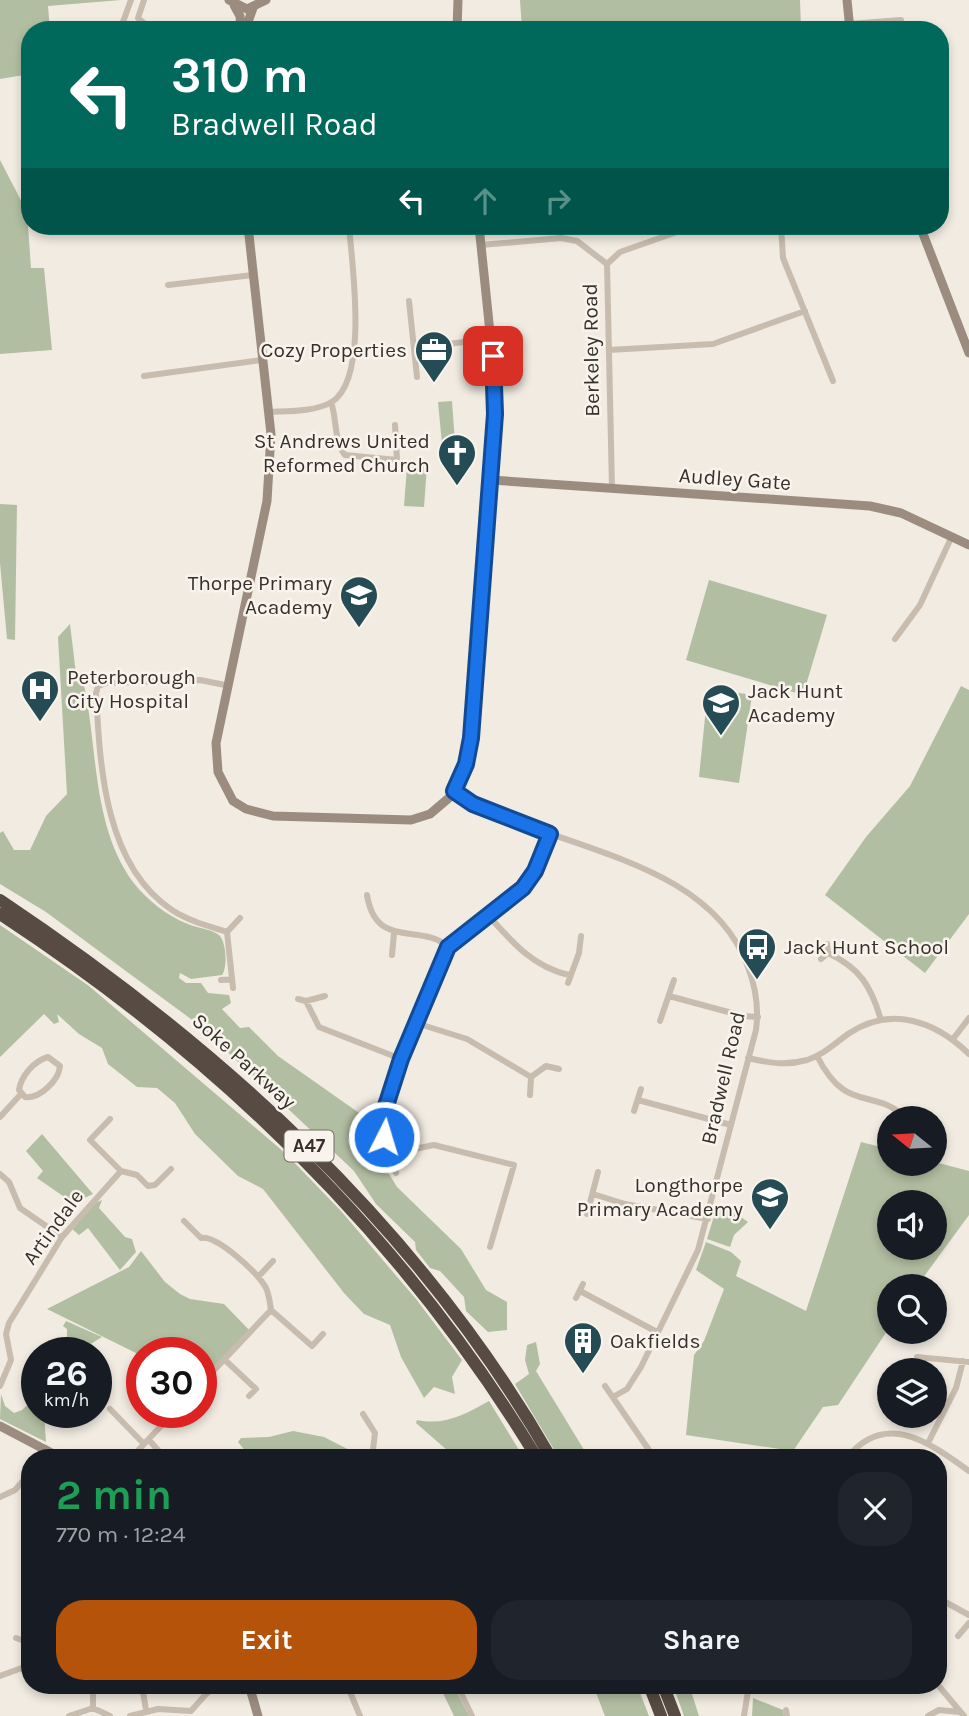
<!DOCTYPE html>
<html lang="en">
<head>
<meta charset="utf-8">
<style>
	body { margin:0; font-family:Karla,sans-serif; background:#20242c; color:#f1f3f6; height:100vh; display:flex; flex-direction:column; font-size:26px; white-space:nowrap }
	* { box-sizing:border-box; margin:0 }
	p { font-size:23px; color:#9ea1a6 }
	.icon { flex:none; width:38px; height:38px; fill:none; stroke:currentColor; stroke-width:2; stroke-linecap:round; stroke-linejoin:round }
	.map { position:relative; flex:1; overflow:hidden }
	.drawer { position:absolute; left:21px; top:1449px; width:926px; height:245px; display:flex; flex-direction:column; background:#171b24; border-radius:28px; box-shadow:0 4px 10px #0003 }
	.drawer>* { flex:none }
	.banner { position:absolute; left:21px; top:21px; width:928px; height:214px; border-radius:28px; box-shadow:0 4px 10px #0003; background:#00695c; color:#fff; overflow:hidden }
	.needle { width:46px; rotate:288deg }
	.controls { position:absolute; left:877px; top:1106px; display:grid; gap:14px }
	.controls a { display:grid; place-items:center; width:70px; height:70px; border-radius:50%; background:#171b24; box-shadow:0 4px 10px #0003; font-size:35px }
	.speed { position:absolute; left:21px; top:1337px; display:flex; gap:14px; font-size:35px; font-weight:700; text-align:center }
	.speed>* { display:grid; place-content:center; width:91px; height:91px; border-radius:50%; background:#171b24; box-shadow:0 4px 10px #0003; line-height:1 }
	.speed small { font-size:18px; font-weight:400 }
	.speed .limit { border:10px solid #d22; background:#fff; color:#111 }
	.pin { position:absolute; display:grid; place-items:center; width:60px; height:60px; color:#fff; margin:-30px; border-radius:14px; box-shadow:0 4px 10px #0006 }
	.me { position:absolute; width:77px; margin:-38px; rotate:5deg; stroke-linejoin:round; filter:drop-shadow(0 0 5px #0008) }
	.turn { display:flex; align-items:center; gap:24px; height:147px; padding:0 35px; font-size:32px }
	.turn .icon { width:91px; height:91px; stroke-width:2.5 }
	.turn b { display:block; font-size:49px; line-height:60px }
	.lanes { display:flex; align-items:center; height:66px; padding:0 35px; background:#0003; justify-content:center; gap:35px; direction:ltr }
	.lanes .off { opacity:.35 }
	.round { display:grid; place-items:center; flex:none; width:74px; height:74px; border-radius:28px; background:#20242c }
	.summary { display:flex; align-items:center; justify-content:space-between; height:119px; padding:0 35px }
	h1 { font-size:42px; font-weight:700; line-height:52px; color:#1e9e55 }
	.cta { display:flex; gap:14px; margin-top:auto; padding:14px 35px }
	.cta a { flex:1; height:80px; border-radius:28px; background:#b45309; color:#fff; font-size:28px; font-weight:700; line-height:80px; text-align:center }
	.cta a+a { background:#20242c; color:#f1f3f6 }
	.map>svg:first-child { display:block }
	.green { fill:#b2bea2; fill-rule:evenodd }
	.lines { fill:none; stroke-linecap:round; stroke-linejoin:round }
	.street { stroke:#c8bcae; stroke-width:6 }
	.secondary { stroke:#9b8c7f; stroke-width:9 }
	.highway { stroke:#574b43; stroke-width:12 }
	.route-casing { stroke:#114b97; stroke-width:18 }
	.route { stroke:#1a73e8; stroke-width:12 }
	.labels { text-anchor:middle; dominant-baseline:central; stroke-width:5; stroke-linejoin:round; paint-order:stroke }
	.shield { fill:#f8f4ed; stroke:#716b65; stroke-width:2 }
	.shield-label { font-size:19px; font-weight:bold; fill:#37302b }
	.poi-label { font-size:21px; fill:#37302b; stroke:#f8f4ed; text-anchor:end }
	.street-label { font-size:21px; fill:#37302b; stroke:#f8f4ed }
</style>
</head>
<body>
<div class="map">
<svg width="969" height="1716" viewBox="0 0 969 1716">
	<rect width="100%" height="100%" fill="#f1ebe1"/>
	<!-- green -->
	<path class="green" d="M0,0H121L48,6L50,30H30V74L0,79Z
		M520,0H800L801,30H522Z
		M0,160L27,212L31,268H44L52,350L0,354Z
		M452,401L455,443L442,444L438,402Z
		M427,466L424,507L404,506L407,467Z
		M0,504L17,505L15,640L7,639L0,563Z
		M709,580L827,615L803,695L686,660Z
		M70,624L77,682L84,685C98,750 92,826 133,882C147,900 167,916 188,924C197,928 211,929 219,935C226,941 228,967 222,975L191,979L180,973L179,978L186,983H201L208,993L229,995L231,1003L222,1009L240,1028L249,1027L278,1056L362,1115L371,1126L363,1146L383,1164L397,1187L461,1249L486,1290L507,1302V1330L488,1332L466,1311L464,1297L440,1271L430,1268L416,1250L415,1242L376,1204L354,1171L199,1025L46,912L0,884V833L3,831L14,850H30L46,816L67,794L58,637Z
		M961,686L969,690V914L925,973L825,895L866,837L910,786Z
		M708,688L752,695L739,783L699,777Z
		M0,925L89,986L285,1153L341,1211L416,1299L462,1360L452,1377L455,1394L434,1387L424,1398L401,1357L390,1325L364,1314L344,1293L263,1189L238,1176L195,1134L175,1103L157,1088L137,1087L108,1064L102,1048L79,1034L57,1014L59,1022L54,1024L44,1014L0,1057Z
		M42,1134L93,1194L73,1203L37,1178L43,1171L26,1151Z
		M861,1142L889,1149V1164L935,1162L969,1171V1215L917,1286H889V1328L838,1405L823,1407L793,1451L686,1435L694,1355L704,1341L724,1289L696,1270L706,1242L731,1252L741,1261L736,1276L806,1311ZM889,1202H934V1248H889Z
		M102,1200L99,1208L125,1237L132,1239L136,1252L120,1270L88,1228L79,1235L71,1228L95,1203Z
		M717,1206L731,1210L748,1222L734,1235L730,1247L707,1239Z
		M141,1251L165,1282L180,1294L190,1299L224,1304L250,1331L201,1381V1353H142V1356L47,1309L129,1267Z
		M66,1321L102,1337L76,1353H57L67,1339V1329L63,1326Z
		M536,1342L540,1364L536,1371L589,1458H559L515,1384L529,1374L525,1360L527,1345Z
		M37,1369V1412H44L46,1442L0,1419L1,1394L5,1406L14,1413L22,1410L34,1398L33,1374Z
		M489,1401L524,1458H456L416,1423L417,1420C446,1426 465,1414 489,1401Z
		M293,1431L324,1437L365,1458H251L238,1442L241,1438L269,1437Z
		M439,1685H453L469,1716H454Z
		M593,1685H637L649,1716H605Z
		M673,1685H689L699,1716H684Z
		M753,1698L783,1710L784,1716H752Z"/>
	<g class="lines">
		<!-- street -->
		<path class="street" d="M144,0L138,18L146,25L167,26
			M849,24L901,20
			M120,30L131,0
			M781,226L783,258L833,381
			M481,245L561,238L577,241L607,264
			M168,285L253,275
			M409,301L417,377
			M414,348L489,339
			M609,350L713,344L805,311
			M144,376L262,360
			M331,402C337,419 334,442 345,455L397,460L395,425
			M269,412C289,411 314,412 332,402C369,378 352,265 349,226
			M612,488L607,264L620,252L694,226
			M895,639L920,605L952,536
			M225,685L200,680L107,683L98,686L96,693C100,765 104,865 172,910C189,921 208,926 227,932
			M454,791C544,850 707,853 748,967C756,988 759,1008 756,1030L698,1250L641,1367L627,1389L613,1397
			M367,895C376,951 422,922 448,947
			M488,915C512,942 533,967 569,975
			M227,932L233,988
			M227,932L240,918
			M828,953C860,968 871,986 881,1020
			M392,955L394,933
			M821,959L828,953L827,944
			M221,980L232,979
			M568,983L579,953L581,936
			M669,996L743,1016L758,1017
			M298,999L306,1001L325,996
			M306,1001L319,1027L401,1059
			M660,1021L674,980
			M416,1023L467,1039L531,1077
			M953,1039L969,1018
			M817,1056C847,1115 872,1086 906,1118
			M48,1057L60,1066C59,1080 40,1099 25,1097L19,1090C21,1076 34,1061 48,1057Z
			M748,1058C769,1063 786,1066 807,1060C823,1055 834,1044 848,1034C891,1005 935,1021 969,1054
			M530,1095L531,1077L546,1066L559,1069
			M638,1100L731,1125
			M634,1111L641,1089
			M0,1117L21,1094
			M110,1119L90,1140L121,1171L137,1175L148,1186L155,1185L171,1169
			M390,1154L434,1145L514,1165L490,1247
			M396,1173L384,1137L385,1112L419,1011L448,947L523,888L535,871L550,834
			M0,1174L9,1182L20,1208L62,1237
			M593,1194L625,1204L708,1219
			M587,1214L598,1172
			M184,1221L201,1238C217,1235 258,1273 266,1288C269,1294 270,1303 271,1310L201,1384
			M258,1277L273,1261
			M580,1291L657,1332
			M576,1298L583,1284
			M271,1310L312,1346L323,1334
			M917,1357L969,1362
			M225,1360L256,1389L249,1396
			M0,1386L11,1360L6,1334L9,1323L62,1237L121,1171
			M605,1386L649,1450L650,1458
			M110,1409L144,1444
			M363,1414L375,1433L372,1458
			M149,1440L165,1458
			M928,1443L956,1388L963,1361
			M39,1458L46,1448
			M131,1458L174,1412
			M189,1458L191,1455
			M847,1458C886,1409 931,1444 969,1471
			M0,1497L15,1490L30,1473
			M938,1598L969,1615
			M958,1636L969,1623
			M16,1638L30,1643
			M0,1676L30,1665
			M88,1685L93,1692V1708
			M347,1685L360,1716
			M457,1685L472,1716
			M938,1685L964,1716
			M146,1710L143,1692L147,1685
			M786,1710L787,1716
			M69,1716L93,1708L110,1716
			M130,1716L158,1709L191,1711L206,1694L218,1685
			M744,1716L749,1685
			M928,1716L939,1710L960,1712"/>
		<!-- secondary -->
		<path class="secondary" d="M229,0L247,9L266,0
			M847,0L850,30
			M234,5L240,16L241,30
			M245,30L253,8
			M457,30L458,0
			M248,226L271,434L267,501L216,743L218,772L233,801L246,809L273,816L411,820L430,814L450,797L462,775L471,738L495,414V381L479,226
			M920,226L969,353
			M491,480L870,506L901,513L969,545
			M0,1426L61,1458
			M249,1685L258,1716"/>
		<!-- highway -->
		<path class="highway" d="M0,900C220,1047 418,1226 551,1458
			M0,914C217,1056 402,1235 537,1458
			M649,1685L661,1716
			M663,1685L675,1716"/>
	</g>
	<g class="lines">
		<defs>
			<path id="route" d="M384,1137V1112L401,1059L448,947L523,888L535,871L550,834L473,804L454,791L466,764L471,738L495,414L493,356"/>
		</defs>
		<!-- route casing -->
		<use href="#route" class="route-casing"/>
		<!-- route -->
		<use href="#route" class="route"/>
	</g>
	<!-- icons -->
	<defs>
		<symbol id="office-pin" viewBox="-11 -11 22 30"><path d="M0 17L-7.5 6A9.5 9.5 0 1 1 7.5 6Z" fill="#254c54" stroke="#f8f4ed"/><path d="M-6-3h4V-5.5h4V-3h4V5H-6ZM-1-4.5V-3h2v-1.5ZM-6 0V1H6V0Z" fill="#fff"/></symbol>
		<symbol id="church-pin" viewBox="-11 -11 22 30"><path d="M0 17L-7.5 6A9.5 9.5 0 1 1 7.5 6Z" fill="#254c54" stroke="#f8f4ed"/><path d="M-1.2-6h2.4v3.5h3.3v2.4h-3.3V6h-2.4V-.1h-3.3v-2.4h3.3Z" fill="#fff"/></symbol>
		<symbol id="school-pin" viewBox="-11 -11 22 30"><path d="M0 17L-7.5 6A9.5 9.5 0 1 1 7.5 6Z" fill="#254c54" stroke="#f8f4ed"/><path d="M0-5L7-2L0 1L-7-2ZM-4 1L0 2.5L4 1V4Q0 6-4 4Z" fill="#fff"/></symbol>
		<symbol id="hospital-pin" viewBox="-11 -11 22 30"><path d="M0 17L-7.5 6A9.5 9.5 0 1 1 7.5 6Z" fill="#254c54" stroke="#f8f4ed"/><path d="M-5-5h3v3.5h4V-5h3V5h-3V1.5h-4V5h-3Z" fill="#fff"/></symbol>
		<symbol id="bus-pin" viewBox="-11 -11 22 30"><path d="M0 17L-7.5 6A9.5 9.5 0 1 1 7.5 6Z" fill="#254c54" stroke="#f8f4ed"/><path d="M-5-6H5V4H4V6H2V4H-2V6H-4V4H-5ZM-3.5-4V0h7V-4ZM-3.5 1.2v1.5H-2V1.2ZM2 1.2v1.5H3.5V1.2Z" fill="#fff"/></symbol>
		<symbol id="building-pin" viewBox="-11 -11 22 30"><path d="M0 17L-7.5 6A9.5 9.5 0 1 1 7.5 6Z" fill="#254c54" stroke="#f8f4ed"/><path d="M-4-6H4V6H1V3H-1V6H-4ZM-2.5-4.3h1.7v1.8h-1.7ZM.8-4.3h1.7v1.8H.8ZM-2.5-1h1.7V.8h-1.7ZM.8-1h1.7V.8H.8Z" fill="#fff"/></symbol>
	</defs>
	<g fill-rule="evenodd">
		<use href="#office-pin" x="412" y="328" width="44" height="60"/>
		<use href="#church-pin" x="435" y="431" width="44" height="60"/>
		<use href="#school-pin" x="337" y="573" width="44" height="60"/>
		<use href="#hospital-pin" x="18" y="667" width="44" height="60"/>
		<use href="#school-pin" x="699" y="681" width="44" height="60"/>
		<use href="#bus-pin" x="735" y="925" width="44" height="60"/>
		<use href="#school-pin" x="748" y="1175" width="44" height="60"/>
		<use href="#building-pin" x="561" y="1319" width="44" height="60"/>
	</g>
	<g class="labels">
		<!-- shield labels -->
		<rect class="shield" x="284.5" y="1130.5" width="49" height="31" rx="5"/>
		<g class="shield-label">
			<text x="309" y="1146">A47</text>
		</g>
		<!-- poi labels -->
		<g class="poi-label">
			<text x="407" y="350">Cozy Properties</text>
			<text x="430" y="441">St Andrews United<tspan x="430" dy="24">Reformed Church</tspan></text>
			<text x="332" y="583">Thorpe Primary<tspan x="332" dy="24">Academy</tspan></text>
			<text x="67" y="677" text-anchor="start">Peterborough<tspan x="67" dy="24">City Hospital</tspan></text>
			<text x="748" y="691" text-anchor="start">Jack Hunt<tspan x="748" dy="24">Academy</tspan></text>
			<text x="784" y="947" text-anchor="start">Jack Hunt School</text>
			<text x="743" y="1185">Longthorpe<tspan x="743" dy="24">Primary Academy</tspan></text>
			<text x="610" y="1341" text-anchor="start">Oakfields</text>
		</g>
		<!-- street labels -->
		<g class="street-label">
			<text transform="translate(591 350) rotate(-91)">Berkeley Road</text>
			<text transform="translate(735 479) rotate(4)">Audley Gate</text>
			<text transform="translate(244 1061) rotate(42)">Soke Parkway</text>
			<text transform="translate(723 1078) rotate(-77)">Bradwell Road</text>
			<text transform="translate(53 1227) rotate(-54)">Artindale</text>
		</g>
	</g>
</svg>
<div class="controls">
<a><svg class="needle" viewBox="-14 -14 28 28"><path d="M0-13l5 13h-10z" fill="#e53935"/><path d="M0 13l5-13h-10z" fill="#9ea1a6"/></svg></a>
<a><svg class="icon" aria-label="sound" viewBox="0 0 24 24"><path d="M4 9h4l5-4v14l-5-4H4zM17 9q2 3 0 6"/></svg></a>
<a><svg class="icon" aria-label="search" viewBox="0 0 24 24"><circle cx="10" cy="10" r="6"/><path d="M15 15l6 6"/></svg></a>
<a><svg class="icon" aria-label="layers" viewBox="0 0 24 24"><path d="M12 4l9 5-9 5-9-5zM3 14l9 5 9-5"/></svg></a>
</div>
<div class="speed"><div>26<small>km/h</small></div><div class="limit">30</div></div>
<div class="pin" style="left:493px;top:356px;background:#d93025"><svg class="icon" aria-label="arrive" viewBox="0 0 24 24"><path d="M6 21V4h12l-3 4 3 4H6"/></svg></div>
<svg class="me" style="left:384px;top:1137px" viewBox="-20 -20 40 40"><circle r="17" fill="#1a73e8" stroke="#fff" stroke-width="3"/><path d="M0-11L8 9 0 5-8 9z" fill="#fff"/></svg>
<div class="banner">
<div class="turn"><svg class="icon" aria-label="left" viewBox="0 0 24 24"><path d="M17 20v-9H6M10 6l-5 5 5 5"/></svg><div><b>310 m</b>Bradwell Road</div></div>
<div class="lanes"><svg class="icon" aria-label="left" viewBox="0 0 24 24"><path d="M17 20v-9H6M10 6l-5 5 5 5"/></svg><svg class="icon off" aria-label="ahead" viewBox="0 0 24 24"><path d="M12 20V5M6 11l6-6 6 6"/></svg><svg class="icon off" aria-label="right" viewBox="0 0 24 24"><path d="M7 20v-9h11M14 6l5 5-5 5"/></svg></div>
</div>
<section class="drawer">
<div class="summary"><div><h1>2 min</h1><p>770 m · 12:24</p></div><a class="round"><svg class="icon" aria-label="close" viewBox="0 0 24 24"><path d="M6 6l12 12M18 6L6 18"/></svg></a></div>
<div class="cta"><a>Exit</a><a>Share</a></div>
</section>
</div>
</body>
</html>
